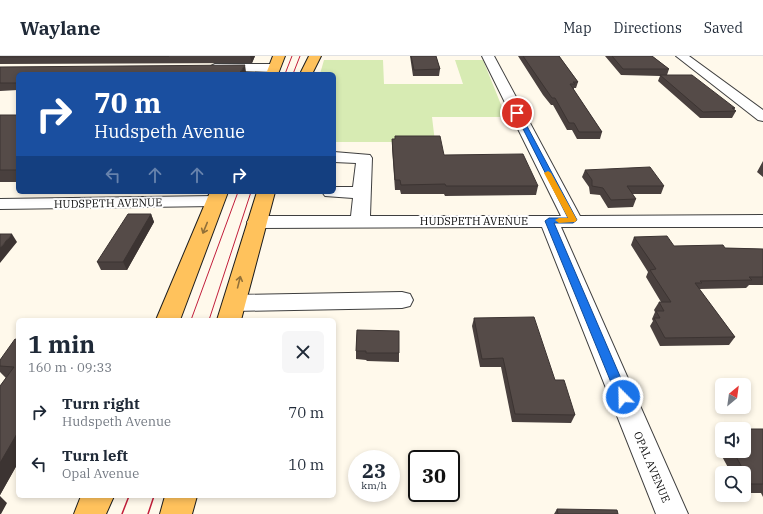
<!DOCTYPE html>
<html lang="en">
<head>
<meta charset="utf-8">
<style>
	body { margin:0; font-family:"IBM Plex Serif",serif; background:#f6f6f7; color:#1f2937; height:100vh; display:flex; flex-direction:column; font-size:15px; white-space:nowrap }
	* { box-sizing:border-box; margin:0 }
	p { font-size:13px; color:#747a83 }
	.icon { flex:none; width:22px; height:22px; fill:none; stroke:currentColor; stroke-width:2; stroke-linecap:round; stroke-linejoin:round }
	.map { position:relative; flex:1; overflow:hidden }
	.details { position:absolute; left:16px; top:262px; width:320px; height:180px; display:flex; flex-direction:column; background:#fff; border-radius:6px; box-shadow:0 2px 6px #0003 }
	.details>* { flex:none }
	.guide { position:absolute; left:16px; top:16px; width:320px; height:122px; border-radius:6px; box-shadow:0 2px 6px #0003; background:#1a4fa0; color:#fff; overflow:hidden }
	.needle { width:26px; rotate:29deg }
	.tools { position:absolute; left:715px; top:322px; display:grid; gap:8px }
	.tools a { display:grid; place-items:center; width:36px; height:36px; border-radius:6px; background:#fff; box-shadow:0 2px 6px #0003; font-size:20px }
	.speed { position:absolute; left:348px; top:394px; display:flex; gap:8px; font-size:20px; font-weight:700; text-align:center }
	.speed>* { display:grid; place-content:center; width:52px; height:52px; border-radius:50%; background:#fff; box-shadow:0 2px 6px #0003; line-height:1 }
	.speed small { font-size:10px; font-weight:400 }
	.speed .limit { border:2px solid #111; border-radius:6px; background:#fff; color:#111 }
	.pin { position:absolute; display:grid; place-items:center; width:34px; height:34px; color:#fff; margin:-17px; border:2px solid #fff; border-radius:50%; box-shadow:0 1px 4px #0007 }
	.me { position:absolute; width:44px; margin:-22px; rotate:337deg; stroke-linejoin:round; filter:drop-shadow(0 0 3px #0008) }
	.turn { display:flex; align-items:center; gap:14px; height:84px; padding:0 12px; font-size:18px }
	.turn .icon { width:52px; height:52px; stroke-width:2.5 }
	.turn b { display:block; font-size:28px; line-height:34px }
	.lanes { display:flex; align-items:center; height:38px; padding:0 12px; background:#0003; justify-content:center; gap:20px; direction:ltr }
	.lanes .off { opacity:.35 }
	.round { display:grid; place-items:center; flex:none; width:42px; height:42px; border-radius:6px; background:#f6f6f7 }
	.overview { display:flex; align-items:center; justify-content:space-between; height:68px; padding:0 12px }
	h1 { font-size:24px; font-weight:700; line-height:30px }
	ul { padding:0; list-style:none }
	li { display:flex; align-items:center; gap:12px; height:52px; padding:0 12px }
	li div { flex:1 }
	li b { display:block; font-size:15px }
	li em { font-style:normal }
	header { display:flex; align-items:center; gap:24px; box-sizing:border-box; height:56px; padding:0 20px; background:#fff; border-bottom:1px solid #e0e1e3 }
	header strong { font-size:19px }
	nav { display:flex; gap:22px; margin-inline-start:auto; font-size:14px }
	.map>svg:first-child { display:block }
	.green { fill:#d7ebb3 }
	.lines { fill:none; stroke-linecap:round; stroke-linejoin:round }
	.minor-casing { stroke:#3f3f3f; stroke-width:2 }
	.major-casing { stroke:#1d1d1d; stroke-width:2 }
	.minor { fill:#fff; fill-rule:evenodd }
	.major { fill:#ffc25c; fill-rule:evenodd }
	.tram-far1 { stroke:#c21e3b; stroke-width:1 }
	.tram { stroke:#c21e3b; stroke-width:1.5 }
	.wall { fill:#49403e }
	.shaded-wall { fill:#3c3432 }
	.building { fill:#554b48; stroke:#3c3432 }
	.oneway { stroke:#927038 }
	.route { fill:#1a73e8; stroke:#114b97 }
	.slow { fill:#f59e0b }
	.labels { text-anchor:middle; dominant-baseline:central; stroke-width:4; stroke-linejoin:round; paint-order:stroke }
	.street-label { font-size:11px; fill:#0c0c0c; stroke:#fff }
</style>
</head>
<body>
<header>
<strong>Waylane</strong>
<nav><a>Map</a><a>Directions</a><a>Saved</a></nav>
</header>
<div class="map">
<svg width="763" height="458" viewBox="0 0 763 458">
	<rect width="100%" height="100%" fill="#fff9eb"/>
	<!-- green -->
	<path class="green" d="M324,4H383L384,28H463L455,4H483L506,61H432L435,86H334V18H320Z"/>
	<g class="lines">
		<defs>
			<path id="minor" d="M482,0H494L580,160L763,159V171H561L688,458H656L542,171L257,172L250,170L247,166L250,162L257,160H351L353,142L325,140L322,136H334V131H353L356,107L334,106V96L370,99L372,102L370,160H561Z
				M676,0H689L763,54V65L758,64Z
				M215,8H274L278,10L280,12L278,14L274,16L211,14L209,12L211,10Z
				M215,140L221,141L224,145L221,149L215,150L0,153V143Z
				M402,236L410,238L413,244L410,250L402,252L234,255L226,253L223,247L226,241L234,239Z"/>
			<path id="major" d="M273,0H285L278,18H266Z
				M309,0H321L312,18H300Z
				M210,136H228L180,264H156Z
				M257,136H275L241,264H217Z
				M81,440H114L106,458H74Z
				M165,440H197L192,458H160Z"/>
		</defs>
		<!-- minor casing -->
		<use href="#minor" class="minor-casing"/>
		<!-- major casing -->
		<use href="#major" class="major-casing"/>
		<!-- minor -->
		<use href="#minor" class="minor"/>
		<!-- major -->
		<use href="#major" class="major"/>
		<!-- tram-far1 -->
		<path class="tram-far1" d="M285,18L292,0
			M293,18L300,0
			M191,264L238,136
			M209,264L251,136"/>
		<!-- tram -->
		<path class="tram" d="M122,458L129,440
			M148,458L154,440"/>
	</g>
	<!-- wall -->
	<path class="wall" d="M0,0H255L252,7L0,8Z
		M410,0H436L440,13L439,20H413Z
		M518,0H559L578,26L576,32H574V34L602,76L600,83H577L572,74H567L553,49H551L543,39Z
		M605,0H652L669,13L667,19L735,52L734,54L736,55L732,62H700L658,25L660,20L621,19Z
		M0,11L246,16L245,18H18V34L0,35Z
		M0,59H18V126H0Z
		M395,80L444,99L538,130L536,139L445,140L444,138H401L400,134H395L392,92V83H395Z
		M763,105V121L757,116Z
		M585,114L664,130L661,138H632L636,143L633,151L608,152L600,139L590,138L589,131L582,121Z
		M151,158L154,166L127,214H101L97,206Z
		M634,181L674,190L725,192L763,193V229H749L746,232L699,233L735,281L729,289L660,290L650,270L653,265L652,263L655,256L654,254L659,246H661L646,221L648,216L631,189Z
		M474,262L555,324L575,359L571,367L512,366L501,311H480L472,270Z
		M357,274L399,297V306L367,305L366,304L356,303V295Z
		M18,284V407L0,439V330L6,322L0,316V304Z
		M763,373V441L761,437H744V417H731L718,393L722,389V395H744Z
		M557,453L618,458H554Z"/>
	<!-- shaded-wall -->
	<path class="shaded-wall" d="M250,0H255L252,7Z
		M245,9L246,16L245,18H239Z
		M151,158L154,166L127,214L123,206Z
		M12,178L17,186L0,207V192Z
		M18,376V407L0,439V407Z
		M0,440L7,447L1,458H0Z"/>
	<!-- building -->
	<path class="building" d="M0,0H169L0,1Z
		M411,0H436L440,13L414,14Z
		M523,0H559L578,26H573L575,28H570L602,76H579L574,67H569L555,42H552L545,32Z
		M612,0H652L669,13H623Z
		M245,9L239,18H18V27H0V11Z
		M660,19H692L735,52H732L736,55L703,56Z
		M0,59H18V114H0Z
		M395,80H440L444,99L523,98L538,130H446L445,128L401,129L400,124H395L392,83H395Z
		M650,111L664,130H627L636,143L611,144L603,132L592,130V124L585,114Z
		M128,158H151L123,206H97Z
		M0,178H12L0,192Z
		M667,180L674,190L723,189L725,192L763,193V221H749L752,224L700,225L702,227H695L735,281L665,282L654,262H660L656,255H664L659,246H671L650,214L656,213L634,181Z
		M534,261L555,324H564L575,359L515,358L503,302L482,303L474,262Z
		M357,274L399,275V297H366V295H356Z
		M15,283L18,284V376L0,407V330L14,311L0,310V304Z
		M744,373H763V428H751L733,395H744Z
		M557,453L617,454L618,458H558Z"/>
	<!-- one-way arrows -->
	<defs><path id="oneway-shaft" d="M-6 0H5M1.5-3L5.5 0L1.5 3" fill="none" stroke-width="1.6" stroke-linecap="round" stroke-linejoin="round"/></defs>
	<g class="oneway">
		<use href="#oneway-shaft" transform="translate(205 172) rotate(112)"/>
		<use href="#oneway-shaft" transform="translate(239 226) rotate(-76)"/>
	</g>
	<!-- route -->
	<path class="route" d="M515,56L520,57L577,164L573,167H554L629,341L627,344L623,345L619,344L617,341L545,165L549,162H568L515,57Z"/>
	<!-- slow -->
	<path class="slow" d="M548,115L551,117L577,164L575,166L559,167L555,164L559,162H568L544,117Z"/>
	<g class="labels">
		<!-- street labels -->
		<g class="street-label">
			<text transform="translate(108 147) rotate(-1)">HUDSPETH AVENUE</text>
			<text x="474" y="165">HUDSPETH AVENUE</text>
			<text transform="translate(652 411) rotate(67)">OPAL AVENUE</text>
		</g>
	</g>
</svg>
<div class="tools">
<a><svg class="needle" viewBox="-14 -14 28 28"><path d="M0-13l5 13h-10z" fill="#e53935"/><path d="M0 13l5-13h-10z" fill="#747a83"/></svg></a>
<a><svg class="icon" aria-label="sound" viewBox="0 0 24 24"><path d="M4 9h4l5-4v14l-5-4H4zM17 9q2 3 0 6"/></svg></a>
<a><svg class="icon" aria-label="search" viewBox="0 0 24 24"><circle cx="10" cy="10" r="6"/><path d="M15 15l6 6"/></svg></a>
</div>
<div class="speed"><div>23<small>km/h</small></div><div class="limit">30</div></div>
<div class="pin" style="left:517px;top:57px;background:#d93025"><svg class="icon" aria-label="arrive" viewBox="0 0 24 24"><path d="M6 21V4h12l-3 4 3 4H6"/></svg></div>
<svg class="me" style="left:623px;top:341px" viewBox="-20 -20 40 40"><circle r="17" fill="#1a73e8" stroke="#fff" stroke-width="3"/><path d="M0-11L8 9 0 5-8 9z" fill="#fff"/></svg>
<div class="guide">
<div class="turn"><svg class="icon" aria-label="right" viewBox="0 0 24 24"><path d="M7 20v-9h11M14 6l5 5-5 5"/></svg><div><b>70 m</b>Hudspeth Avenue</div></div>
<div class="lanes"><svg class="icon off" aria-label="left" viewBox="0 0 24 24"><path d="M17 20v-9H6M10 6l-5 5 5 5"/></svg><svg class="icon off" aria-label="ahead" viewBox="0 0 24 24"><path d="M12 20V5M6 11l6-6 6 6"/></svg><svg class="icon off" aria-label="ahead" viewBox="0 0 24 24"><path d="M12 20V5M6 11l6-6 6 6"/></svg><svg class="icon" aria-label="right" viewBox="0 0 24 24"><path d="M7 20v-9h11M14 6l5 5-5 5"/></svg></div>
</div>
<section class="details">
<div class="overview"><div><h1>1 min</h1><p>160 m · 09:33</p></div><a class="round"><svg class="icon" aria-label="close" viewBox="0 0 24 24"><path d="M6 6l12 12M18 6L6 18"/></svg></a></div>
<ul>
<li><svg class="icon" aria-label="right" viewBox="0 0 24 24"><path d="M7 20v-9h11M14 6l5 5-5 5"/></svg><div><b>Turn right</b><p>Hudspeth Avenue</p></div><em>70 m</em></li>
<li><svg class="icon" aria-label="left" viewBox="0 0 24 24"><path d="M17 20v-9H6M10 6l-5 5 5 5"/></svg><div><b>Turn left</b><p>Opal Avenue</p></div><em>10 m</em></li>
</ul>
</section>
</div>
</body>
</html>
